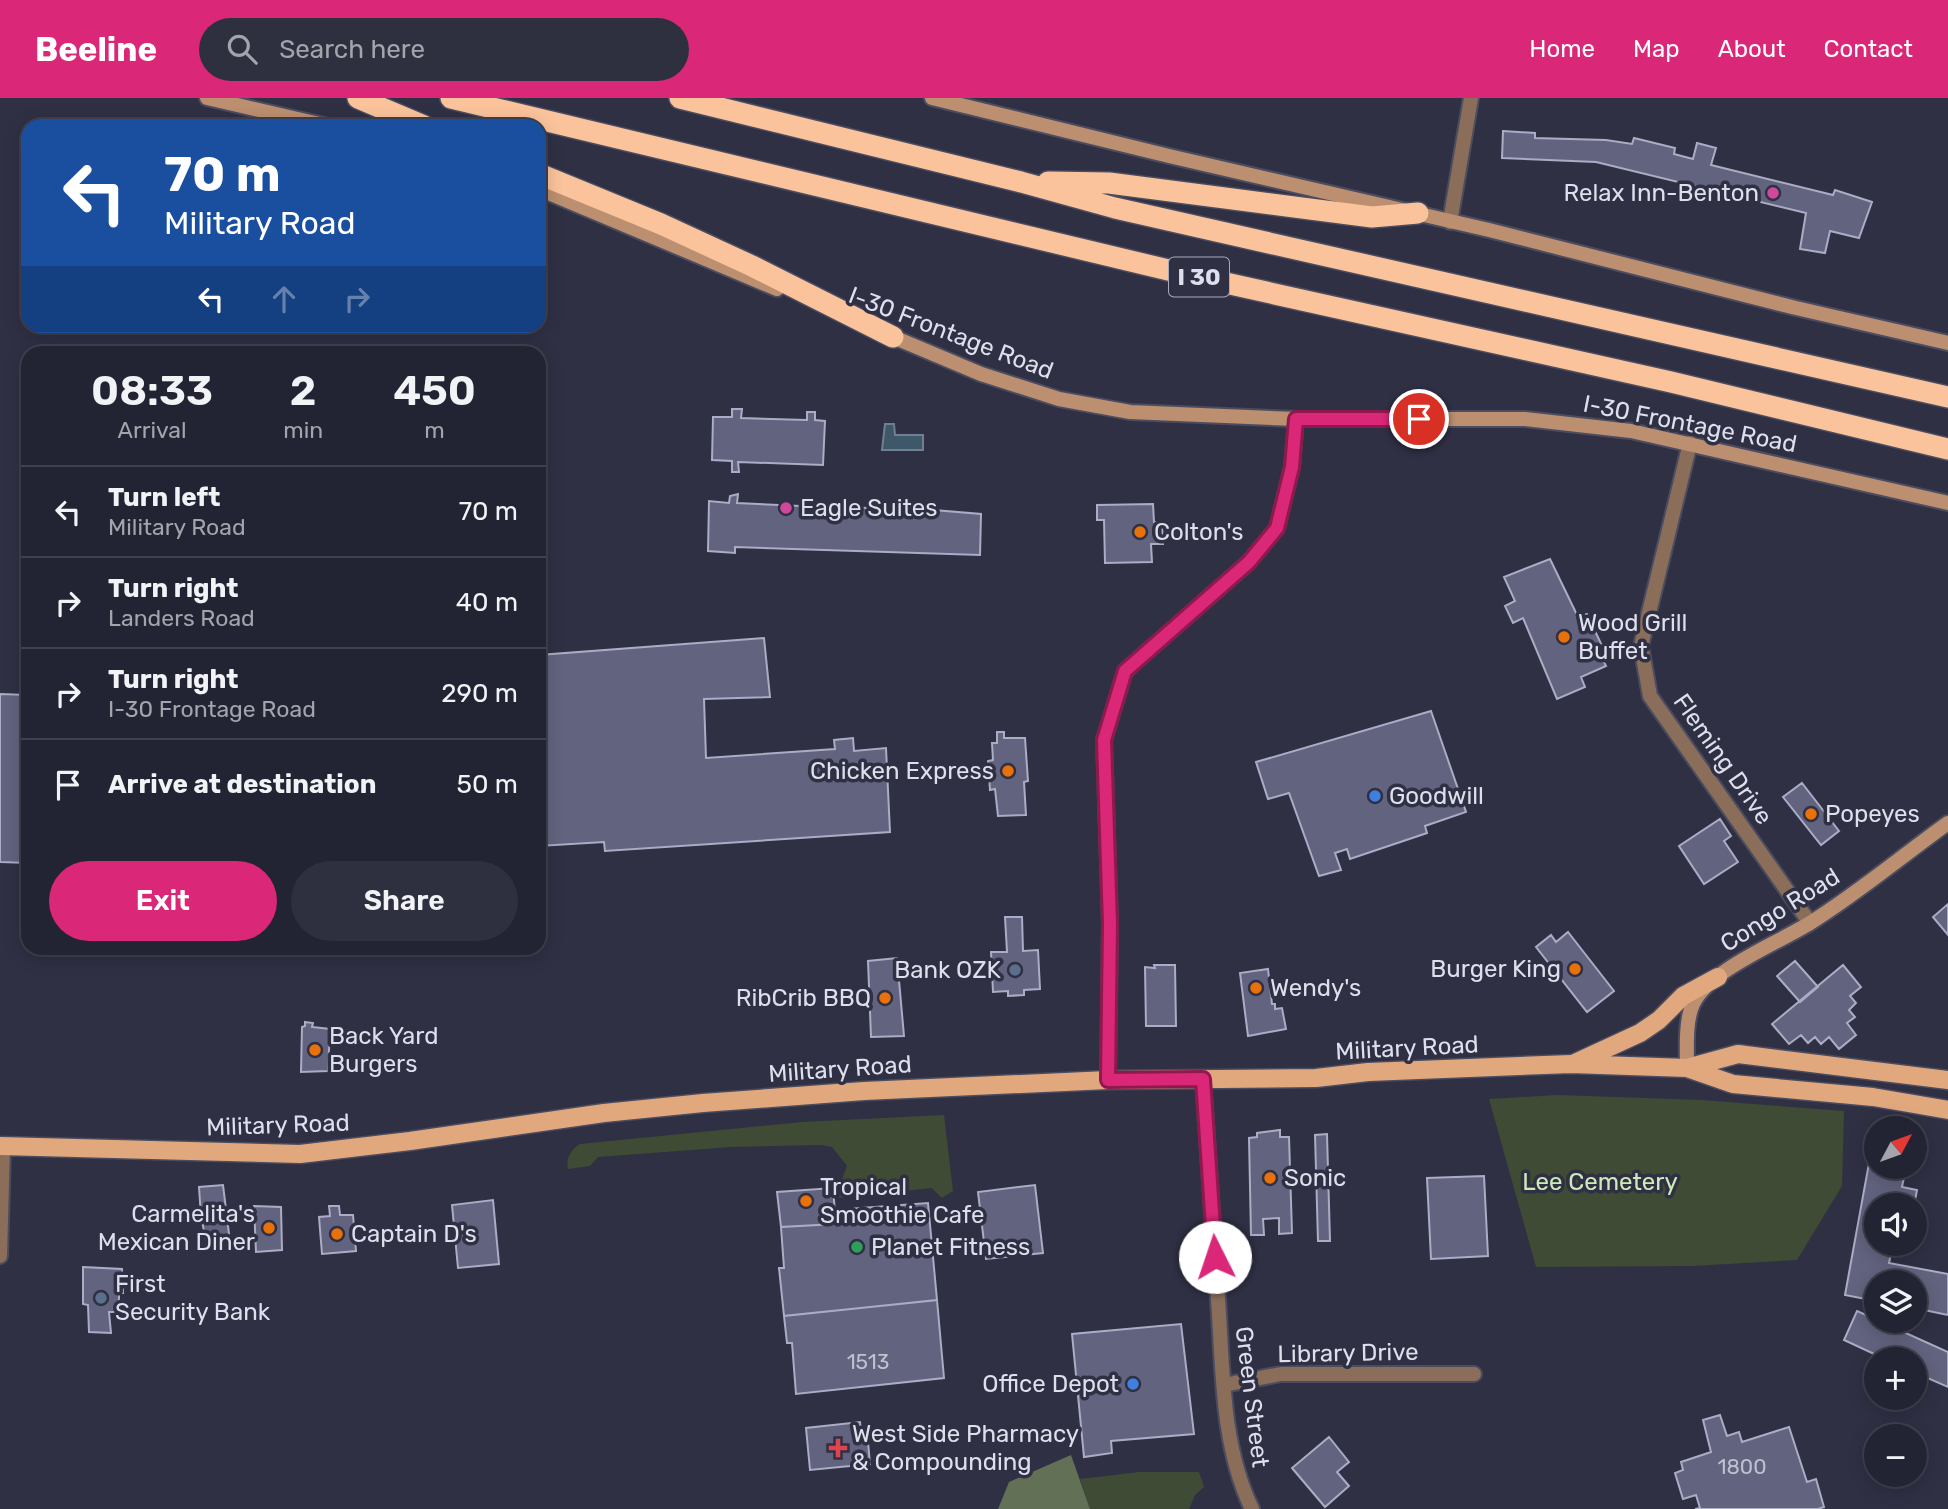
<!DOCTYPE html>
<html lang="en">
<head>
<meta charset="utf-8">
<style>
	body { margin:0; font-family:Rubik,sans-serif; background:#2f303f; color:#f1f3f6; height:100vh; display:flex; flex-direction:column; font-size:26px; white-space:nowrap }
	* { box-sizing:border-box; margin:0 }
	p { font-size:23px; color:#a3a4ac }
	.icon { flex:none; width:38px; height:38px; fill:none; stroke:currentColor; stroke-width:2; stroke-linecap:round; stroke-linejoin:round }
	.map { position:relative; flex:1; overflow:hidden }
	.sheet { position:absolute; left:21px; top:248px; width:525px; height:609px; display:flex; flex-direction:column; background:#232433; border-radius:21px; box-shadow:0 4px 18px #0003,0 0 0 2px #40414e }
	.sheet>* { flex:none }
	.banner { position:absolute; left:21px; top:21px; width:525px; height:214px; border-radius:21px; box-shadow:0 4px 18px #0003,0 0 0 2px #40414e; background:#1a4fa0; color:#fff; overflow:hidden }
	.needle { width:46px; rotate:49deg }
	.buttons { position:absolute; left:1864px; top:1018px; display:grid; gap:14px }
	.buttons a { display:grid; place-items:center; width:63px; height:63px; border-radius:50%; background:#232433; box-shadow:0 4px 18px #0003,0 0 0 2px #40414e; font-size:35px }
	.pin { position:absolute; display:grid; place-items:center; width:60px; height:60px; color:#fff; margin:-30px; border:4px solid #fff; border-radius:50%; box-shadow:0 2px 7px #0007 }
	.me { position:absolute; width:77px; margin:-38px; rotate:356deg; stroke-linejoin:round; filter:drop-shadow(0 0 5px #0008) }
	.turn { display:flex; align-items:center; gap:24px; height:147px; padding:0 28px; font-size:32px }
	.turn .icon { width:91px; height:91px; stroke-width:2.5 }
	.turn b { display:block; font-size:49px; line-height:60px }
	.lanes { display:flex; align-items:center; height:66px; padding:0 28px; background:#0003; justify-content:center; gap:35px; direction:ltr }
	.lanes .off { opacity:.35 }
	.eta { display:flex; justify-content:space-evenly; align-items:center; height:119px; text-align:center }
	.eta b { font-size:42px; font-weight:600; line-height:49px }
	.button { display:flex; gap:14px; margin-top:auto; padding:14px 28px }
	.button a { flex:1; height:80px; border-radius:42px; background:#db2777; color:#fff; font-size:28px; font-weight:600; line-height:80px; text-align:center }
	.button a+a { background:#2f303f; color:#f1f3f6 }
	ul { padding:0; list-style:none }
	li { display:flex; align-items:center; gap:21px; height:91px; padding:0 28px; border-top:2px solid #40414e }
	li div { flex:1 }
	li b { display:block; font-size:26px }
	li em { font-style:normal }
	header { display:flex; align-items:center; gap:42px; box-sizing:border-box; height:98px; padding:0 35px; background:#db2777; color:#fff }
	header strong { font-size:33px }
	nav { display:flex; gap:38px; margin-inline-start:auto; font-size:24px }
	.search { width:490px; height:63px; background:#2f303f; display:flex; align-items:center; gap:18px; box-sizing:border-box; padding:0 24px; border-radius:38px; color:#a3a4ac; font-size:26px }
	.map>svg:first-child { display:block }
	.green { fill:#3f4b34 }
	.forest { fill:#627056 }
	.water { fill:#3e586a; stroke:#6e8091; stroke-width:2 }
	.building { fill:#62637e; stroke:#abacc5; stroke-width:2 }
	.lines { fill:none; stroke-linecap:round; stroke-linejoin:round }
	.street-casing { stroke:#4b4c5f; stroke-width:18 }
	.secondary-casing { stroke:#4b4c5f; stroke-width:18 }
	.primary-casing { stroke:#4b4c5f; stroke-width:21 }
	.highway-casing { stroke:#4b4c5f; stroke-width:24 }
	.street { stroke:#8a6e5a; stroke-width:14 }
	.secondary { stroke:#bb8f6f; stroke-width:14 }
	.primary { stroke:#e1a87e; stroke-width:18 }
	.highway { stroke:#fac39b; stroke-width:21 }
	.route-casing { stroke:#8e194d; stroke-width:18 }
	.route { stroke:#db2777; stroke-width:12 }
	.hotel-dot { fill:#d1479c; stroke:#2f3044; stroke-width:2.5 }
	.food-dot { fill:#e8710a; stroke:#2f3044; stroke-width:2.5 }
	.shop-dot { fill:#3f7fe0; stroke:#2f3044; stroke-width:2.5 }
	.service-dot { fill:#5c6f8a; stroke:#2f3044; stroke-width:2.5 }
	.leisure-dot { fill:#2e9e5b; stroke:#2f3044; stroke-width:2.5 }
	.health-dot { fill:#e0444e; stroke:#2f3044; stroke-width:2.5 }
	.labels { text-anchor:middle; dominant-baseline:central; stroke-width:7; stroke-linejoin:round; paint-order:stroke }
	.number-label { font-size:21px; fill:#bfc0d0 }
	.shield { fill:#2f3044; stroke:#aaaaba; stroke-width:2 }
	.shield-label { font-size:23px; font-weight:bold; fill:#dedfec }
	.poi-label { font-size:24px; fill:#dedfec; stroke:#2f3044; text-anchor:start }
	.street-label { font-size:24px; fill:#dedfec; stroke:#2f3044 }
	.park-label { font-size:24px; fill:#cfeab8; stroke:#2f3044 }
</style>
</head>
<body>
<header>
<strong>Beeline</strong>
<div class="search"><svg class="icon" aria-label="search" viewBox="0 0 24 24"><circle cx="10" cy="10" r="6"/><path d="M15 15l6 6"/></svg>Search here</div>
<nav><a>Home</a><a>Map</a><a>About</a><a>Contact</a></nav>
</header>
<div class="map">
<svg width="1948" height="1411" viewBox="0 0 1948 1411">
	<rect width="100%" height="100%" fill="#2f3044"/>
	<!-- green -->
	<path class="green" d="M1558,997L1702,1002L1844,1013L1842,1088L1797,1162L1692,1168L1536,1169L1489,1001Z
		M944,1017L953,1093L942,1100L932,1090L839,1100L841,1084L847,1068L832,1049L821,1047L731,1049L598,1059L590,1068L568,1071C566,1061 570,1052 580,1046L802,1024Z
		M1139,1374H1199L1204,1389L1195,1397L1189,1411H1090L1080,1381Z"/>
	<!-- forest -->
	<path class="forest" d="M1071,1357L1090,1411H998L1009,1384Z"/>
	<!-- water -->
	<path class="water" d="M885,326H894L895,337H923V352H882Z"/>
	<!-- building -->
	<path class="building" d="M1503,33L1535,35V40L1606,42L1632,46L1634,40L1675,50L1674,56L1693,61L1697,45L1716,50L1711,67L1833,97L1835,92L1872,104L1859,140L1830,133L1825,155L1800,151L1806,115L1596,64L1502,60Z
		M732,311H742L741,320L807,322V314H815V322L825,323L823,367L738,364L739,374H732V363L712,362L713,319H732Z
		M738,396L737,405L823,409L927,411V404L935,405L934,412L981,416L980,457L735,449V455L708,453L709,403L729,405L730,398Z
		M1153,406L1154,424H1162L1163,446H1151L1152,464L1105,465L1104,422H1097V407Z
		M1550,461L1578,519L1587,516L1604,552L1599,554L1606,568L1581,579L1585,589L1557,601L1523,520L1513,525L1505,508L1515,503L1504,479Z
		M764,540L770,599L704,601L706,660L835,651L834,642L853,640L854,653L886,650L890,734L605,753L604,744L539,748V557Z
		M0,596L28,597V765L0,764Z
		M1431,613L1466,714L1425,728L1427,735L1350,761L1347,751L1335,755L1341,772L1319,778L1289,695L1268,701L1256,664Z
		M997,634H1004V640H1025L1028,683L1024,684L1026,717L998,718L995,691L990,692L988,663L993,662L992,645H997Z
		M1802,685L1839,733L1821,747L1783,699Z
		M1720,721L1731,738L1724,743L1738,764L1704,786L1679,748Z
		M1948,806V837L1933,819Z
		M1005,819H1022L1023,853L1038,852L1040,891L1024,892V897L1008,898V893L993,894L991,854H1007Z
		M1568,834L1614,893L1587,914L1536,849L1551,837L1556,844Z
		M897,860L904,938L871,939L868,863Z
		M1795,863L1818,889L1800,904L1777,878Z
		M1154,867H1175L1176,928H1146L1145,869L1155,870Z
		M1843,867L1861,889L1850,898L1856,905L1849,912L1855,919L1847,925L1856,937L1839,951L1829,939L1821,946L1815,939L1808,945L1801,937L1789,946L1772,926Z
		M1268,871L1272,906H1275V911L1282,910L1286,931L1248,938L1240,875Z
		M305,924L313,925L312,929L330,931L328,973L301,974L302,929L305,928Z
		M1280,1032V1039H1289L1292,1135L1279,1136V1120L1263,1121L1264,1137H1251L1249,1040L1257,1039V1035Z
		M1327,1036L1330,1143H1318L1315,1037Z
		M1873,1043L1876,1044V1069H1906L1902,1089L1917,1092L1914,1108H1876V1146H1893L1889,1165L1948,1176V1217L1914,1210V1185H1876V1203L1845,1197Z
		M1484,1078L1488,1158L1431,1161L1427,1080Z
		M223,1087L230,1144L207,1147L201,1119L199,1089Z
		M1035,1087L1043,1155L986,1161L978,1094Z
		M833,1090L836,1126L781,1129L777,1094Z
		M493,1102L499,1166L458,1170L452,1107Z
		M928,1105L937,1202L784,1218L779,1170H784L781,1129L836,1126L834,1112Z
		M254,1108L281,1109L282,1152L256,1154Z
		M329,1108H339L340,1117H353L356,1153L322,1156L319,1119L330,1118Z
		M83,1169L122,1171L123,1195H119V1214H109L111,1235L89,1234L88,1207L83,1206Z
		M937,1202L944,1280L796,1296L792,1245H787L784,1218Z
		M1857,1213L1948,1254V1289L1914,1274V1262H1887L1844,1242Z
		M1181,1226L1194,1336L1111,1343L1112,1355L1084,1359L1072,1236Z
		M1720,1317L1727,1338L1739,1334L1742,1344L1789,1329L1807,1384L1816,1381L1824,1409L1818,1411H1695L1700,1410L1696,1397L1683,1401L1675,1375L1683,1372L1681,1364L1711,1354L1703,1322Z
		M860,1324L861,1333H867L870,1366L810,1372L806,1330Z
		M1329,1339L1349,1364L1337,1374L1349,1388L1325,1409L1292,1370Z"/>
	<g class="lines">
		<defs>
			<path id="street" d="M1450,124L1471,0
				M1690,345L1641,548L1650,598L1810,825
				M1203,981C1208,1054 1213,1128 1218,1201C1223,1271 1221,1347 1252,1411
				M1108,982L1110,826L1104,642L1125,573L1249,464L1277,430L1292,369L1296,321
				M0,1158L3,1048
				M1224,1287L1281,1276H1474"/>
			<path id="secondary" d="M207,0L328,28
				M932,0L1169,58L1489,132L1796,210L1948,245
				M539,91L777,191
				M886,236L981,276L1059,301L1130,314L1296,321H1525L1631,333L1948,405
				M1687,970C1687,952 1685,923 1693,906C1709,872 1778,845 1810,825C1858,795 1902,758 1948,725"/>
			<path id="primary" d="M1575,965L1640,935L1659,922L1683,898L1718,879
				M1687,970L1738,956L1948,982
				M0,1048L300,1056L410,1043L604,1015L703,1005L864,993L1108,982L1316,980L1368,974L1571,966L1687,970L1733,986L1873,999L1948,1012"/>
			<path id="highway" d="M358,0L424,28
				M451,0L1185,176L1671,284L1948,351
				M680,0L1021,84L1115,110L1948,299
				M539,76L661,126L752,168L893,239
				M1048,84L1109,85L1372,119L1418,115"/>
		</defs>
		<!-- street casing -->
		<use href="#street" class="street-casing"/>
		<!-- secondary casing -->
		<use href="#secondary" class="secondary-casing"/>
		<!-- primary casing -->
		<use href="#primary" class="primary-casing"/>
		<!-- highway casing -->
		<use href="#highway" class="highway-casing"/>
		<!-- street -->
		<use href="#street" class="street"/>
		<!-- secondary -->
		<use href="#secondary" class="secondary"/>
		<!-- primary -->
		<use href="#primary" class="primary"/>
		<!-- highway -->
		<use href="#highway" class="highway"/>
	</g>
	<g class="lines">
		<defs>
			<path id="route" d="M1215,1159L1203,981L1108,982L1110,826L1104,642L1125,573L1249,464L1277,430L1292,369L1296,321H1419"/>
		</defs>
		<!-- route casing -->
		<use href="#route" class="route-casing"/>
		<!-- route -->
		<use href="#route" class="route"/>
	</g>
	<!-- markers -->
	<g class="hotel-dot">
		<circle cx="1773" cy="95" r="7"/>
		<circle cx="786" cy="410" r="7"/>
	</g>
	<g class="food-dot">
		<circle cx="1140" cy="434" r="7"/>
		<circle cx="1564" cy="539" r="7"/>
		<circle cx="1008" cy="673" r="7"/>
		<circle cx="1811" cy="716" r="7"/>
		<circle cx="1575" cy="871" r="7"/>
		<circle cx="1256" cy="890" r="7"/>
		<circle cx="885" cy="900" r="7"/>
		<circle cx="315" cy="952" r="7"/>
		<circle cx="1270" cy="1080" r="7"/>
		<circle cx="806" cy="1103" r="7"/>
		<circle cx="269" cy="1130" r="7"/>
		<circle cx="337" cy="1136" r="7"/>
	</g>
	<g class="shop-dot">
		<circle cx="1375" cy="698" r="7"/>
		<circle cx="1133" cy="1286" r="7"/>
	</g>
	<g class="service-dot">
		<circle cx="1015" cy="872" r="7"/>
		<circle cx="101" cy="1200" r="7"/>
	</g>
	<circle class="leisure-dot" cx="857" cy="1149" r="7"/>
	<path class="health-dot" d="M834.5 1339.5h7v7h7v7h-7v7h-7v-7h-7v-7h7z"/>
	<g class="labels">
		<!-- number labels -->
		<g class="number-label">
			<text x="868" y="1263">1513</text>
			<text x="1742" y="1368">1800</text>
		</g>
		<!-- shield labels -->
		<rect class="shield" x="1169" y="159.5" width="60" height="39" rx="5"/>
		<g class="shield-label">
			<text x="1199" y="179">I 30</text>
		</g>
		<!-- poi labels -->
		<g class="poi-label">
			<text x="1759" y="95" text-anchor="end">Relax Inn-Benton</text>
			<text x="800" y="410">Eagle Suites</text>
			<text x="1154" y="434">Colton's</text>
			<text x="1578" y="525">Wood Grill<tspan x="1578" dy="28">Buffet</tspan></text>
			<text x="994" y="673" text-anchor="end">Chicken Express</text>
			<text x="1389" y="698">Goodwill</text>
			<text x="1825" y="716">Popeyes</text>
			<text x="1561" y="871" text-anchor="end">Burger King</text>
			<text x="1001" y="872" text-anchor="end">Bank OZK</text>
			<text x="1270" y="890">Wendy's</text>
			<text x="871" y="900" text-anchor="end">RibCrib BBQ</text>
			<text x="329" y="938">Back Yard<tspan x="329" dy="28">Burgers</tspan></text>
			<text x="1284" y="1080">Sonic</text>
			<text x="820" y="1089">Tropical<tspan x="820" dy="28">Smoothie Cafe</tspan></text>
			<text x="255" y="1116" text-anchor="end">Carmelita's<tspan x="255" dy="28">Mexican Diner</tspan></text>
			<text x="351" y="1136">Captain D's</text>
			<text x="871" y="1149">Planet Fitness</text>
			<text x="115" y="1186">First<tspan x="115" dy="28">Security Bank</tspan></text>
			<text x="1119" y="1286" text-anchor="end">Office Depot</text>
			<text x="852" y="1336">West Side Pharmacy<tspan x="852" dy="28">&amp; Compounding</tspan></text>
		</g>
		<!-- street labels -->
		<g class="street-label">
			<text transform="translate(951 235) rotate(21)">I-30 Frontage Road</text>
			<text transform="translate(1690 326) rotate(11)">I-30 Frontage Road</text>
			<text transform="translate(1723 661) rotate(55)">Fleming Drive</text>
			<text transform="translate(1780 812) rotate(-32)">Congo Road</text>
			<text transform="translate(1407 950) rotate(-3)">Military Road</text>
			<text transform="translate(840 971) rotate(-4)">Military Road</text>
			<text transform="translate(278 1027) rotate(-2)">Military Road</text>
			<text transform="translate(1348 1255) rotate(-1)">Library Drive</text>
			<text transform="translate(1252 1299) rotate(83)">Green Street</text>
		</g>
		<!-- park labels -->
		<g class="park-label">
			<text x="1600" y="1084">Lee Cemetery</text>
		</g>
	</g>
</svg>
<div class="buttons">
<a><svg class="needle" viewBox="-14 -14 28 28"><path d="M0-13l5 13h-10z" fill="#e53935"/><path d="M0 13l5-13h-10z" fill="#a3a4ac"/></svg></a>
<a><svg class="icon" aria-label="sound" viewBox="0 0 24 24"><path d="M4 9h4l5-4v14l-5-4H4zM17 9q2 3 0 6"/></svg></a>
<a><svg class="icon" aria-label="layers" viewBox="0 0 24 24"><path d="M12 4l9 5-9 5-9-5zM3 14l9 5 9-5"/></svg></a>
<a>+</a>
<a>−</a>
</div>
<div class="pin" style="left:1419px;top:321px;background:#d93025"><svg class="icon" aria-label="arrive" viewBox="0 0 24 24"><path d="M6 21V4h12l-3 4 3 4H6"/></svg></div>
<svg class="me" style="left:1215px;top:1159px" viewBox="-20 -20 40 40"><circle r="19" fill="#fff"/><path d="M0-13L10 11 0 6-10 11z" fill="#db2777"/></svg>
<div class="banner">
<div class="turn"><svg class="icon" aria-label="left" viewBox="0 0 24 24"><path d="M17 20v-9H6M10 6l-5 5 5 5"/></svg><div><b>70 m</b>Military Road</div></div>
<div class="lanes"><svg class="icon" aria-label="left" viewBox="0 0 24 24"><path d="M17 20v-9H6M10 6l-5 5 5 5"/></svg><svg class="icon off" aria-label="ahead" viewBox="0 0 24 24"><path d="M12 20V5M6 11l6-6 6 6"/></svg><svg class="icon off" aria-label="right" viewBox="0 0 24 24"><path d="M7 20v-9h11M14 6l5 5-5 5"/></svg></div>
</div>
<section class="sheet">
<div class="eta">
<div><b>08:33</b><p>Arrival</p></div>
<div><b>2</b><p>min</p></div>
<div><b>450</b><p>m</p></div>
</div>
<ul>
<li><svg class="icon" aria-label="left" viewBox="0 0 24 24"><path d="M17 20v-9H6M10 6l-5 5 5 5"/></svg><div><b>Turn left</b><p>Military Road</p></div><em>70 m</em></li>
<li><svg class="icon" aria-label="right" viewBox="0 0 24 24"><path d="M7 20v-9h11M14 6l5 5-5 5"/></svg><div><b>Turn right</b><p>Landers Road</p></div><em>40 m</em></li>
<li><svg class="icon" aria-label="right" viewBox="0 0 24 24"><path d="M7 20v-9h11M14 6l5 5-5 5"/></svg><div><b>Turn right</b><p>I-30 Frontage Road</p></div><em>290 m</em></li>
<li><svg class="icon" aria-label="arrive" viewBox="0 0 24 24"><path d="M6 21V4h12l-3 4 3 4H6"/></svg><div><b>Arrive at destination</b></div><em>50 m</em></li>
</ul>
<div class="button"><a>Exit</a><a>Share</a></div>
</section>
</div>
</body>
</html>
